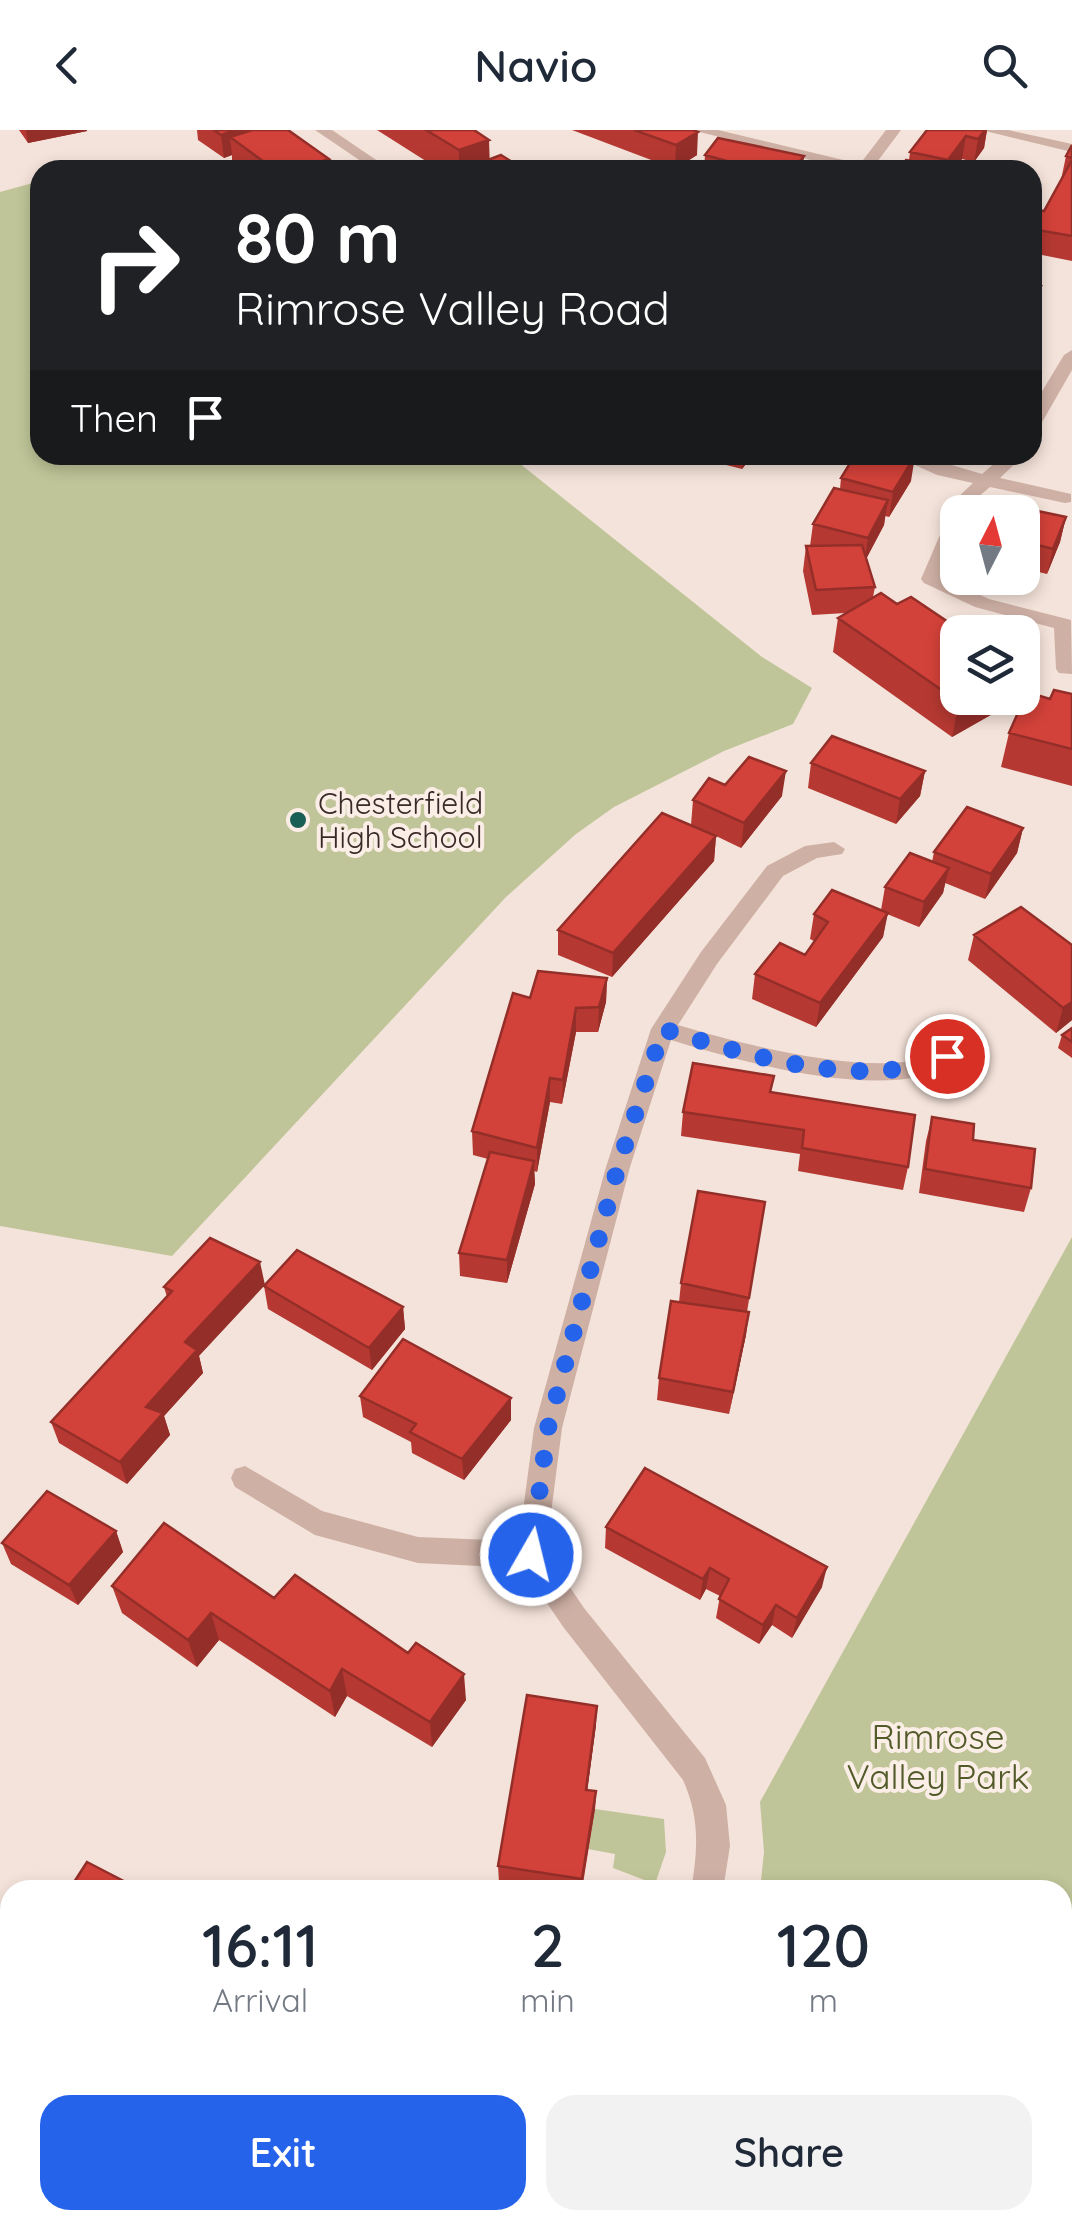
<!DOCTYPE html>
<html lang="en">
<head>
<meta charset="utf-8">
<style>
	body { margin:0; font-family:Quicksand,sans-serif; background:#f2f2f3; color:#1f2937; height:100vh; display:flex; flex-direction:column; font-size:38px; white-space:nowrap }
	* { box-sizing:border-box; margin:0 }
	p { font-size:32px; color:#747a83 }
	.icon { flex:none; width:55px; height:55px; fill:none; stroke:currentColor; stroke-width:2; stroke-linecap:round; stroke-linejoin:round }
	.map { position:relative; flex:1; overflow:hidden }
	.panel { position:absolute; left:0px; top:1750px; width:1072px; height:350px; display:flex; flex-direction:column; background:#fff; border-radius:30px 30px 0 0; box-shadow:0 5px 15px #0003 }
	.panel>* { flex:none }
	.guide { position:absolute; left:30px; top:30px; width:1012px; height:305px; border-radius:30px; box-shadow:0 5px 15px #0003; background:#202124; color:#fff; overflow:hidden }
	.needle { width:65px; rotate:6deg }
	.controls { position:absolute; left:940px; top:365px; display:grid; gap:20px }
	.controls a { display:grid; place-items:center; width:100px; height:100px; border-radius:20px; background:#fff; box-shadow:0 5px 15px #0003; font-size:50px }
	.pin { position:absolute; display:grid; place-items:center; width:85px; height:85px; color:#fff; margin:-42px; border:5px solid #fff; border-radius:50%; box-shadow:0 2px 10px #0007 }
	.me { position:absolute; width:110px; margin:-55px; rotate:8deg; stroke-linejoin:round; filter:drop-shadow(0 0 8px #0008) }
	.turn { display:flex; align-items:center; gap:35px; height:210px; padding:0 40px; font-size:45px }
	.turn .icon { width:130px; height:130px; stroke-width:2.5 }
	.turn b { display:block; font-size:70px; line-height:85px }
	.then { display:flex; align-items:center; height:95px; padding:0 40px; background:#0003; gap:20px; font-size:38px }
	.eta { display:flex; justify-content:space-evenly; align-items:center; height:170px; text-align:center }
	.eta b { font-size:60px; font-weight:600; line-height:70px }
	.button { display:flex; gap:20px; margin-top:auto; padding:20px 40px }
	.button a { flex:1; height:115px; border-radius:30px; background:#2563eb; color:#fff; font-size:40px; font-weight:600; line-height:115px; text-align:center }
	.button a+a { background:#f2f2f3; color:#1f2937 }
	header { display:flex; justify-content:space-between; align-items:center; height:130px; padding:0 40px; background:#fff; font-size:45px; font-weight:600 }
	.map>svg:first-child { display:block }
	.green { fill:#bfc598 }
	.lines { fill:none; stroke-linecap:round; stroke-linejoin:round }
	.minor { fill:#ceb0a5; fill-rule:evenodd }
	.wall { fill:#b53932 }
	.shaded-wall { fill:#942e29 }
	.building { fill:#d3423a; stroke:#942e29; stroke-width:2.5 }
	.route { stroke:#2563eb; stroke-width:18; stroke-dasharray:0 32.4 }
	.poi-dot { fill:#185f56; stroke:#fbeee7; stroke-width:4 }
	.labels { text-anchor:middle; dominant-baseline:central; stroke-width:8; stroke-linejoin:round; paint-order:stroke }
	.poi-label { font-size:30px; fill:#392927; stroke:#fbeee7; text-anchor:start }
	.near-park-label { font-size:35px; fill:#515a28; stroke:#fbeee7 }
</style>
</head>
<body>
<header><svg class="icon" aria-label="back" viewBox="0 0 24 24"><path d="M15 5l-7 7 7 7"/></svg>Navio<svg class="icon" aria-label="search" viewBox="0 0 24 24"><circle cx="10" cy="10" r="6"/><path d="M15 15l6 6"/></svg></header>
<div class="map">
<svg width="1072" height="2100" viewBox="0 0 1072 2100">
	<rect width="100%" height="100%" fill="#f4e3da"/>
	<!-- green -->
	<path class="green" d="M40,51V325H509L762,527L812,558L793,594L724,621L614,677L576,704L506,767L172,1126L0,1096V62Z
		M1072,1107V2100H562L567,2090H1062V1760H760L764,1722L760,1672Z
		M595,1679L664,1689L666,1722L655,1754L613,1738L615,1724L588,1719Z
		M313,2090H449L439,2100H332Z"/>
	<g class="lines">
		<!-- minor -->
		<path class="minor" d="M315,0H332L391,40H374Z
			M692,0H718L860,34L886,0H901L871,40H849Z
			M981,0H1008L1072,14V22Z
			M1072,220V240L1041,294L1032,299V278L1064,225Z
			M893,325H918L982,344L1004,325H1024L1000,348L1071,364V372L1065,373L990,357L972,372L968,382H958V408L941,447L989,469L1071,490L1072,544L1059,543L1056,539L1054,498L975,477L924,453L921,449L955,370L973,353L937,345Z
			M834,712L845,719L842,724L817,728L783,746L717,834L678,895C737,913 864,946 923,928C940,922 956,913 973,907L985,916L981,922C963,930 943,942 924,946C849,962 743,932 671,910L630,1037L562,1298L546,1422L584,1478L705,1628L726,1675L730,1716L723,1760H691C698,1720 700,1688 683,1650L564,1498L523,1438L418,1433L315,1405L235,1357L231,1348L235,1339L245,1336L322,1381L418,1407L519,1411L534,1298L606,1037L651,899L701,822L767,736L805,716Z
			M194,2090H244L248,2100H198Z
			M503,2090H541L537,2100H499Z"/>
	</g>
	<!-- wall -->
	<path class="wall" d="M19,0H87V1L28,13Z
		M197,0H288L329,29V36L346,40H245L232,31V25L224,28L198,10Z
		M377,0H474L490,30L525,40H440Z
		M572,0H693L697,25L675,39Z
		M987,0L984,18L974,32L962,29L954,40H899L909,30L910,22Z
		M1072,15V131L1032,123V79L1044,81L1061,50L1066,26Z
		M705,25L804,26L802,40H704Z
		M687,325H753L742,339Z
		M841,348L911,351L889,387L885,386L884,395L866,429L875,457L873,467L958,568H1011L1010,574L952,607L833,522L838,488L846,483L812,485L803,441L806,416H810L813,394L840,359Z
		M1022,382L1066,387L1060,412L1047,444L1022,438Z
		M1072,564V656L1001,637L1009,603L1050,569Z
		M811,633L925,641L920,666L896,694L808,658Z
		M725,655L782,666L741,718L716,706L714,731L612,847L558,825V800L691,695L693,670Z
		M1023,698L1017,723L985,769L945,753L943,763L919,797L887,784L883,807L816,897L752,869L755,844L805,825L814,811L810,809L814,784L881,780L885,757L932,732L934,722Z
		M1021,777L1072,890L1056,903L968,830L974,805Z
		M607,848L606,872L598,902H576L562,974L550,972L537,1042L534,1041L535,1054L507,1153L460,1146L459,1123L488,1029L473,1025L472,1001L530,868Z
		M1072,898V928L1058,918L1062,905Z
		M774,946L771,962L908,1037L903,1060L798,1041L800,1024L681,1006L683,982Z
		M932,987L973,1010L1031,1058L1024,1082L919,1063L926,1011Z
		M765,1072L747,1182L746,1205L729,1284L657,1270L659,1248L679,1172L681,1153Z
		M210,1108L199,1226L203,1243L164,1286L170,1305L127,1354L59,1313L51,1292L167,1167L164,1157Z
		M264,1156L403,1177L405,1199L372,1240L268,1179Z
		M360,1266L511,1268V1290L464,1350L412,1323L411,1312L363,1287Z
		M606,1397L822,1457L792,1508L772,1495L759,1514L716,1488L720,1466L706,1459L700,1470L605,1418Z
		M116,1401L123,1422L78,1475L11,1434L2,1413Z
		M112,1456L274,1468L466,1570L432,1617L347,1566L335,1587L219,1510L197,1537L122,1483Z
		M596,1595L587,1660L596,1661L595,1679L582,1760H545L499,1752L498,1736Z"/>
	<!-- shaded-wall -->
	<path class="shaded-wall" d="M26,0H87V1L28,13Z
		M236,0H269L230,7L232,25L224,28L221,5Z
		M985,0H987L984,18L974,32L978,9Z
		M698,2L697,25L675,39L676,15Z
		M966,6L962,29L954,40H947L948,30Z
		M489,10L490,40L472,36V40H459V20Z
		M804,26L802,40H793Z
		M329,29V40H295Z
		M1041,156L1036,180L1032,186V170Z
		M744,325H753L742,339Z
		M915,326L911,351L889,387L893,362Z
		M888,370L884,395L864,433L868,408Z
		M1066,387L1060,412L1047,444L1053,419Z
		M968,568H1011L1010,574L952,607L959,572Z
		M786,641L782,666L741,718L744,693Z
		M925,641L920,666L896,694L900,669Z
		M1023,698L1017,723L985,769L991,744Z
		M716,706L714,731L612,847L613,823Z
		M949,738L943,763L919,797L924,772Z
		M888,783L883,807L816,897L820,873Z
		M607,848L606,872L598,902L599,877Z
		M1072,872V890L1056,903L1063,878Z
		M576,878V902L562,974L563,950Z
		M550,948V972L537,1042V1018Z
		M534,1031L535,1054L507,1153V1130Z
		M260,1132L265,1155L199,1226L203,1243L164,1286L170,1305L127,1354L120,1332L146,1277L185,1212Z
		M403,1177L405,1199L372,1240L369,1218Z
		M749,1182L746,1205L729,1284L733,1262Z
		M511,1268V1290L464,1350L462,1329Z
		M116,1401L123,1422L78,1475L69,1455Z
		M827,1437L822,1457L792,1508L797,1488Z
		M710,1438L706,1459L700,1470L703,1449Z
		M776,1475L772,1495L759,1514L763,1495Z
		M211,1483L219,1510L197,1537L188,1510Z
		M342,1539L347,1566L335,1587L330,1561Z
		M464,1544L466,1570L432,1617L430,1592Z
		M597,1576L596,1595L585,1678L586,1660Z
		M596,1661L595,1679L581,1760L582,1749Z
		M10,1808V1853L0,1869V1824Z"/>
	<!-- building -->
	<path class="building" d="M214,0H236L221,5Z
		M252,0H288L329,29L295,40H275L230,7Z
		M426,0H474L489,10L459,20Z
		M634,0H693L698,2L676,15Z
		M927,0H985L978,9L966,6L948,30L910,22Z
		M718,8L804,26L793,40H759L705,25Z
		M1072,15V28L1066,26Z
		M501,25L525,40H478L472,36Z
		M906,30L944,37L943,40H899Z
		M1072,30V106L1032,99V79L1044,81Z
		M337,34L346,40H318Z
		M1032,154L1041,156L1032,170Z
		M855,325H908L915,326L893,362L841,348Z
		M834,358L888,370L868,408L813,394Z
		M1000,373L1066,387L1053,419L1022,411V382H994Z
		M862,415L875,457L816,460L806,416Z
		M881,463L897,474L911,467L963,502H958V568H968L959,572L838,488Z
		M1054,560L1072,564V619L1009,603L1027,562L1050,569Z
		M832,606L925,641L900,669L811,633Z
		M749,627L786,641L744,693L693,670L709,648L725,655Z
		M967,677L1023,698L991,744L934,722Z
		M662,683L716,706L613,823L558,800Z
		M910,723L949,738L924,772L885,757Z
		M832,760L888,783L820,873L755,844L780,813L805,825L828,792L814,784Z
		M1021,777L1072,815V872L1063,878L974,805Z
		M538,841L607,848L599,877L576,878L563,950L550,948L537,1018L472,1001L513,863L530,868Z
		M1072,898V912L1062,905Z
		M693,933L774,946L770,962L915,985L908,1037L802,1018L804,1000L683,982Z
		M932,987L974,994L973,1010L1035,1019L1031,1058L925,1039Z
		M490,1022L534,1031L507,1130L459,1123Z
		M698,1061L765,1072L749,1168L681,1153Z
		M210,1108L260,1132L185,1212L197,1220L146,1277L163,1283L120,1332L51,1292L172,1161L164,1157Z
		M297,1120L403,1177L369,1218L264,1156Z
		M671,1171L749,1182L733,1262L659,1248Z
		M403,1209L511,1268L462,1329L410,1302L416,1294L360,1266Z
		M645,1338L827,1437L797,1488L776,1475L763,1495L719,1469L729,1449L710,1438L703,1449L606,1397Z
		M47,1361L116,1401L69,1455L2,1413Z
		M164,1393L274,1468L295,1445L408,1523L416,1513L464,1544L430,1592L342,1539L330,1561L211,1483L188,1510L112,1456Z
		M527,1565L597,1576L586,1660L596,1661L582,1749L498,1736Z
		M87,1732L141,1760H69Z
		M0,1800L10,1805L0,1824Z"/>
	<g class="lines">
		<!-- route -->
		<path class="route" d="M531,1425L548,1298L618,1037L663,899C745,925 865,962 947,926"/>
	</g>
	<!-- markers -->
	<circle class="poi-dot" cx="298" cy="690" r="10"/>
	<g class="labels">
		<!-- poi labels -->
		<g class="poi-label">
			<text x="318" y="673">Chesterfield<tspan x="318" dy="34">High School</tspan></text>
		</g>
		<!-- near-park labels -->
		<g class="near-park-label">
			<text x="938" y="1606">Rimrose<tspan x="938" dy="40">Valley Park</tspan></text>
		</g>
	</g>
</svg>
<div class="controls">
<a><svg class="needle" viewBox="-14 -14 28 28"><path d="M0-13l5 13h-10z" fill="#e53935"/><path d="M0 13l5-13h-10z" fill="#747a83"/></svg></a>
<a><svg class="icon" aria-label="layers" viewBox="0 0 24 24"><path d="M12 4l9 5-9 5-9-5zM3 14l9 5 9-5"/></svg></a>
</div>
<div class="pin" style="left:947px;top:926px;background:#d93025"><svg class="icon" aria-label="arrive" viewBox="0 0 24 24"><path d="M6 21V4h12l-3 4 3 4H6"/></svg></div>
<svg class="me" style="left:531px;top:1425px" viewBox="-20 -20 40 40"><circle r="17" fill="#2563eb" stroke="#fff" stroke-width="3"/><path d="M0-11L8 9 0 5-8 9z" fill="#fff"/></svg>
<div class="guide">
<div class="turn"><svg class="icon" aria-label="right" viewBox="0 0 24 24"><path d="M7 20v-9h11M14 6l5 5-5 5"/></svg><div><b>80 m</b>Rimrose Valley Road</div></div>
<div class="then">Then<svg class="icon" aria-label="arrive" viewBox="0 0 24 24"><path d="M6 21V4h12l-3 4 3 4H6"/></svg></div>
</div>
<section class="panel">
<div class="eta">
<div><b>16:11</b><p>Arrival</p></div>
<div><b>2</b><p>min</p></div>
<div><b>120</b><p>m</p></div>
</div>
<div class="button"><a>Exit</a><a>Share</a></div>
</section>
</div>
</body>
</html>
